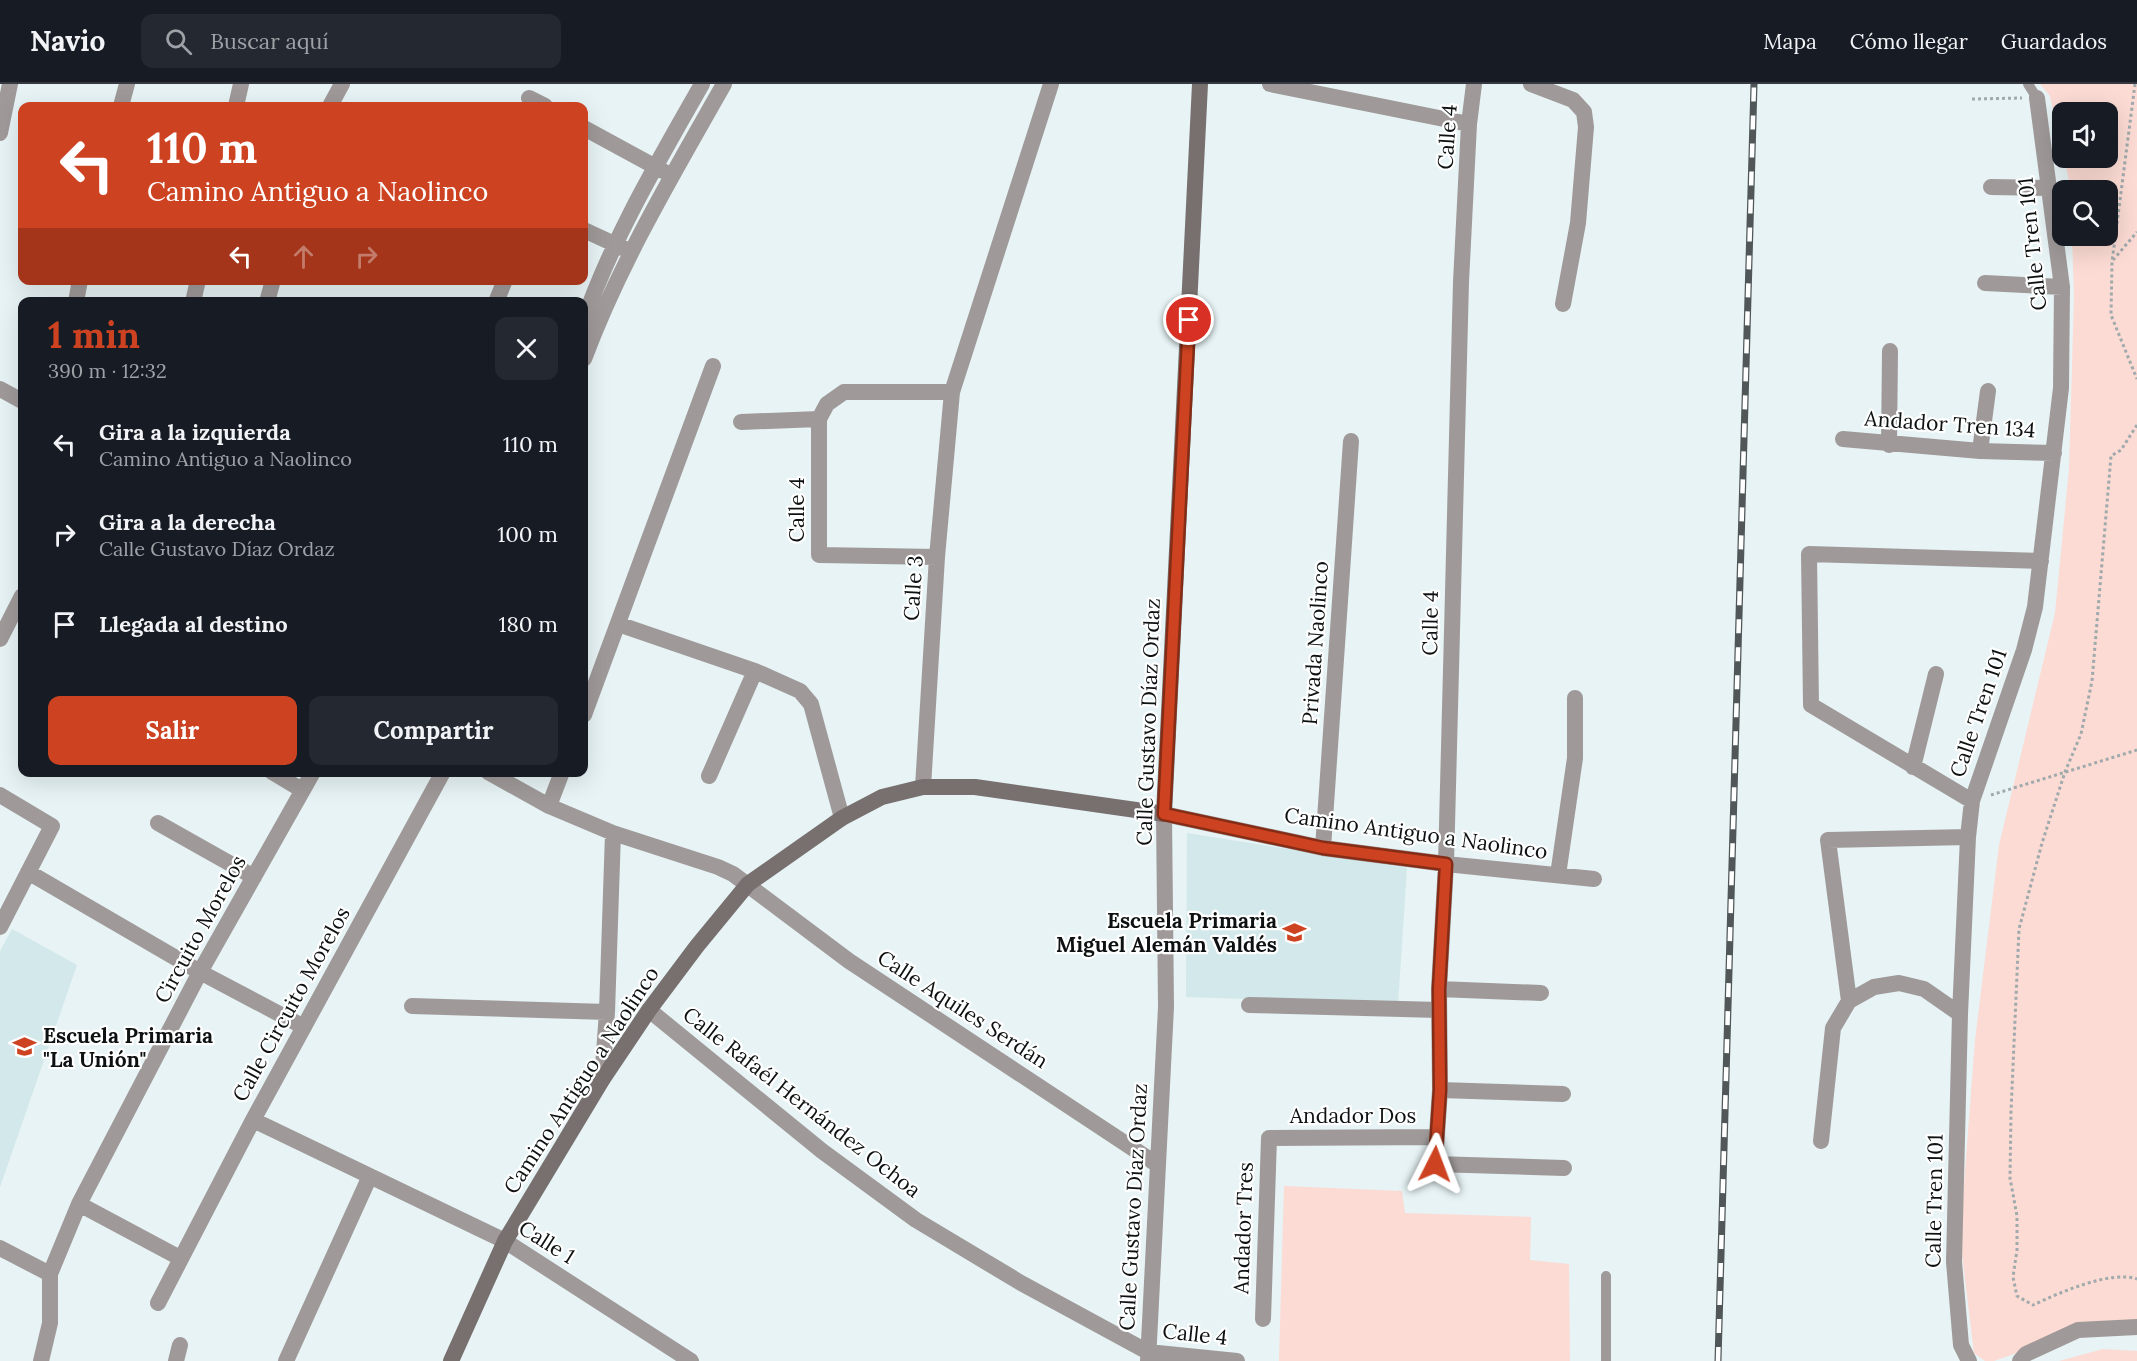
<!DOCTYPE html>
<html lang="es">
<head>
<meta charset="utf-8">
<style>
	body { margin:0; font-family:Lora,serif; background:#242831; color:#f1f3f6; height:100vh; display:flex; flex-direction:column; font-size:22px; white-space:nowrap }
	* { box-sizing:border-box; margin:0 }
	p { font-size:20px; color:#9ea1a6 }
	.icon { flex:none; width:33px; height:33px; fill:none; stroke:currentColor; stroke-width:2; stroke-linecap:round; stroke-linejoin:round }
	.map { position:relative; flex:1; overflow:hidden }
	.sheet { position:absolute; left:18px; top:213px; width:570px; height:480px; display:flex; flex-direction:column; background:#171b24; border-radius:12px; box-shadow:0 6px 24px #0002 }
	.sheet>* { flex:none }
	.top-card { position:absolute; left:18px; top:18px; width:570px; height:183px; border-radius:12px; box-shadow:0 6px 24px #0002; background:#cd4322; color:#fff; overflow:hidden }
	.controls { position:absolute; left:2052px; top:18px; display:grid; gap:12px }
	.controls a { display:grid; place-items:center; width:66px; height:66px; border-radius:12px; background:#171b24; box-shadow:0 6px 24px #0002; font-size:30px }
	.pin { position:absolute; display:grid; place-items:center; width:51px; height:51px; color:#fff; margin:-26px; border:3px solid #fff; border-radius:50%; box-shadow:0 2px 6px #0007 }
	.me { position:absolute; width:66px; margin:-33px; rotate:3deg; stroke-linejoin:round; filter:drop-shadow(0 0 4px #0008) }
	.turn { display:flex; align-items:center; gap:21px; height:126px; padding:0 30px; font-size:27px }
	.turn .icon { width:78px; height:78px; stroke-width:2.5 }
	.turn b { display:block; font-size:42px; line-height:51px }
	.lanes { display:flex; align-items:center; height:57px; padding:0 30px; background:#0003; justify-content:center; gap:30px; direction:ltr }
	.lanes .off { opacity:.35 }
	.round { display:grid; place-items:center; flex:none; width:63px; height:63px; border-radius:12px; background:#242831 }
	.summary { display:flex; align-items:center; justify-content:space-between; height:102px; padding:0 30px }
	h1 { font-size:36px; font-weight:800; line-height:45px; color:#cd4322 }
	.button { display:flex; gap:12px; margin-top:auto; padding:12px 30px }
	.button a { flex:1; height:69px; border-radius:12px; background:#cd4322; color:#fff; font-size:24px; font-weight:800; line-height:69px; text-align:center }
	.button a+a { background:#242831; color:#f1f3f6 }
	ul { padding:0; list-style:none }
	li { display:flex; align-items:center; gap:18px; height:90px; padding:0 30px }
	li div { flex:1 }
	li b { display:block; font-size:22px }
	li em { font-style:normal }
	header { display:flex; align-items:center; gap:36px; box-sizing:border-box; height:84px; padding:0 30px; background:#171b24; border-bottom:2px solid #363941 }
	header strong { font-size:28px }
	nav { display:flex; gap:33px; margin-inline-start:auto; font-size:21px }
	.search { width:420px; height:54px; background:#242831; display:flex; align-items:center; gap:15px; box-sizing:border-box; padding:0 21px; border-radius:12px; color:#9ea1a6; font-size:22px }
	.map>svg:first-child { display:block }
	.built { fill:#d2e8ea }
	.green { fill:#fbdbd3 }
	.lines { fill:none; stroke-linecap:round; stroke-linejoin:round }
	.path { stroke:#a0a9ab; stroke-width:3; stroke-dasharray:3 3; stroke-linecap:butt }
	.service { stroke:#9f9a99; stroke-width:10 }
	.minor { stroke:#9f9a99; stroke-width:16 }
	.secondary { stroke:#77706f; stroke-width:16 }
	.rail-casing { stroke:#515758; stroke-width:7 }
	.rail { stroke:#fff; stroke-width:4.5; stroke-dasharray:14; stroke-linecap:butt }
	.route-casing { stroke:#852c16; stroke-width:15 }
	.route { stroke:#cd4322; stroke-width:10 }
	.labels { text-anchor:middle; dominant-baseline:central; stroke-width:4.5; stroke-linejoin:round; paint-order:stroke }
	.street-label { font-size:21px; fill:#0d1111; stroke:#fff }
	.poi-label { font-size:21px; font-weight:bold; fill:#0d1111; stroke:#fff; text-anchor:end }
</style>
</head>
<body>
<header>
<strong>Navio</strong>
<div class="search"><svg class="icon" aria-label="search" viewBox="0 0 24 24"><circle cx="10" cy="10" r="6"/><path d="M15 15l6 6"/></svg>Buscar aquí</div>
<nav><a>Mapa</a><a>Cómo llegar</a><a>Guardados</a></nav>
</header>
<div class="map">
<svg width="2137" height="1277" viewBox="0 0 2137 1277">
	<rect width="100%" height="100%" fill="#e7f3f5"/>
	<!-- built -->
	<path class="built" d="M1187,749L1407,784L1398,920L1186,913Z
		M12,845L77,881L0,1103V867Z"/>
	<!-- green -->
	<path class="green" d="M2040,0H2137V1247L2122,1244L2017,1269L1994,1277H1985L1974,1269L1960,1154L1975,956L1999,761L2055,529L2069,385L2074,212L2072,152H2108V106H2071L2064,74H2108V28H2062V67L2050,12Z
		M1284,1102L1402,1107L1405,1129L1531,1133L1530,1176L1569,1180L1570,1277H1279Z
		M2103,1265L2137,1267V1277H2059Z"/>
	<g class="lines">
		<!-- path -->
		<path class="path" d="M2135,0L2112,178L2111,231L2137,295
			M1972,15L2022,14
			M2113,176L2137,148
			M2137,341L2121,366L2111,372L2092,597L2081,650L2065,688L2042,759L2019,845L2011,1028L2010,1094L2017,1132V1166L2013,1193L2017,1212L2033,1221C2059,1209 2110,1186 2137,1195
			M1991,711L2137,666"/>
		<!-- service -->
		<path class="service" d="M2028,0L2037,14
			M1606,1277V1192"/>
		<!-- minor -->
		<path class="minor" d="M1270,0L1469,40
			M1474,0L1469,40L1461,198L1446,780L1439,905L1440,1006L1435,1080L1564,1084
			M1531,0L1573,16L1584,28L1586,43L1578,139L1563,220
			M529,14L545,22
			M121,22L127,0
			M236,22L241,0
			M330,22L342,0
			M584,44L663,87
			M0,49L10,0
			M1991,103L2049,104
			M584,146L625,165
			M1985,199L2062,203
			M76,218L80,196
			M193,218L198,196
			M267,218L273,196
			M496,218L505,196
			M584,236C613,153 659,76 702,0
			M584,275C620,179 673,90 724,0
			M0,305L22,317
			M819,335V471L937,473
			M741,338L819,335L827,320L844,308H952
			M1843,355L1980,367L2054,369
			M1889,361L1890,267
			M1980,367L1988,307
			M618,540L755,587L800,607L811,620L842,734
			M0,555L22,512
			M584,631L713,282
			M1913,683L1936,590
			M272,688L302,706
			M488,688L549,722L613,749L718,783L733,790L849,877L1158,1081
			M709,692L755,587
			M923,703L937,473L952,308L1051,0
			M0,711L52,742L0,843
			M1972,717L1811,621L1809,470L2041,477
			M549,722L562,688
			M158,739L254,793
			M1323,764L1351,357
			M28,788L200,888L304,943
			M1558,791L1575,674V614
			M1439,905L1541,909
			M1849,917L1828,756L1968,753
			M1249,921L1439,926
			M412,922L607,928
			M649,926L822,1067L916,1136L1021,1199L1148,1268L1237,1277
			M602,996L607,928L613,749
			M1440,1006L1563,1010
			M253,1036L505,1157L691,1277
			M1821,1057L1833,944L1849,917L1874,903L1899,899L1924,905L1960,930
			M79,1120L180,1174
			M0,1164L50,1190
			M158,1219L253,1036L443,688
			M1263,1235L1269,1054L1437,1053
			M41,1277L50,1239V1190L79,1120L200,888L313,688
			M176,1277L180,1261
			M286,1277L370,1092
			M1148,1277L1166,923L1164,730L1323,764L1446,780L1594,795
			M1969,1277L1961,1261L1954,1178L1960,930L1968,753L1972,717L2024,566L2035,523L2061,304L2062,203L2037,14
			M2020,1277L2026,1270L2078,1246L2137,1243"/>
		<!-- secondary -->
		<path class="secondary" d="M451,1277L505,1157L602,996L649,926L697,862L748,800L842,734L882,713L923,703H975L1164,730L1200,0"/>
		<defs>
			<path id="rail" d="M1718,1277L1754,0"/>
		</defs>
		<!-- rail casing -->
		<use href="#rail" class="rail-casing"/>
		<!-- rail -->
		<use href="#rail" class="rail"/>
	</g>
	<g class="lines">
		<defs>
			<path id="route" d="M1189,236L1164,730L1323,764L1446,780L1439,905L1440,1006L1435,1080"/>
		</defs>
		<!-- route casing -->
		<use href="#route" class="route-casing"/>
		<!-- route -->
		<use href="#route" class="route"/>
	</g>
	<!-- icons -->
	<defs>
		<symbol id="school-bare" viewBox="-9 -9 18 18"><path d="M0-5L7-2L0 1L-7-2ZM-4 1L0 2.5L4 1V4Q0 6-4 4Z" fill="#cd4322" stroke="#fff" stroke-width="2.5" paint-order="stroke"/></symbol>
	</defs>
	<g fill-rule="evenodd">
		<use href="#school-bare" x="1278" y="832" width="33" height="33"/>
		<use href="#school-bare" x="8" y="946" width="33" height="33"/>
	</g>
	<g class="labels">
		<!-- street labels -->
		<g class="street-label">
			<text transform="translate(1447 53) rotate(-86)">Calle 4</text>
			<text transform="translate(2032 160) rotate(-96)">Calle Tren 101</text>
			<text transform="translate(1950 340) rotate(4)">Andador Tren 134</text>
			<text transform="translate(796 426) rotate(-90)">Calle 4</text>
			<text transform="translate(913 504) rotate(-86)">Calle 3</text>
			<text transform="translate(1430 539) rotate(-89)">Calle 4</text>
			<text transform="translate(1315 559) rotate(-86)">Privada Naolinco</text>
			<text transform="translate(1978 629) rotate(-71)">Calle Tren 101</text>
			<text transform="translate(1148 638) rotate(-88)">Calle Gustavo Díaz Ordaz</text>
			<text transform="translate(1416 749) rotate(8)">Camino Antiguo a Naolinco</text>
			<text transform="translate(200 845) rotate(-61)">Circuito Morelos</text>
			<text transform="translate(291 920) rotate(-61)">Calle Circuito Morelos</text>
			<text transform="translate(963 925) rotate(33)">Calle Aquiles Serdán</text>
			<text transform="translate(581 996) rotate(-57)">Camino Antiguo a Naolinco</text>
			<text transform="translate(802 1018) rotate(38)">Calle Rafaél Hernández Ochoa</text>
			<text x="1353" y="1031">Andador Dos</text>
			<text transform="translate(1934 1117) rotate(-89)">Calle Tren 101</text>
			<text transform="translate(1133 1123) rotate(-87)">Calle Gustavo Díaz Ordaz</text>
			<text transform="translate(1243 1144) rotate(-88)">Andador Tres</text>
			<text transform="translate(547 1158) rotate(32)">Calle 1</text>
			<text transform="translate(1195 1250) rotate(6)">Calle 4</text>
		</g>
		<!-- poi labels -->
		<g class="poi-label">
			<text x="1277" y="836">Escuela Primaria<tspan x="1277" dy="24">Miguel Alemán Valdés</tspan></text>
			<text x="43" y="951" text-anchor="start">Escuela Primaria<tspan x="43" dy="24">"La Unión"</tspan></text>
		</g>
	</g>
</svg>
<div class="controls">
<a><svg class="icon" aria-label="sound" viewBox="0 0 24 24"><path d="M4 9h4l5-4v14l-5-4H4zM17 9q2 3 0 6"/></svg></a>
<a><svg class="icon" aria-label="search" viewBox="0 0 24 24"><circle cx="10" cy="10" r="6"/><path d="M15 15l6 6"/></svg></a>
</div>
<div class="pin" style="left:1189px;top:236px;background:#d93025"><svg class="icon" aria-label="arrive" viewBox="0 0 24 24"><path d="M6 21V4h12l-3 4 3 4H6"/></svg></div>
<svg class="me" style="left:1435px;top:1080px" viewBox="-20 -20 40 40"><path d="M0-17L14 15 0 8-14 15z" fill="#cd4322" stroke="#fff" stroke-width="4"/></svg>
<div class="top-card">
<div class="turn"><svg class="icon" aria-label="left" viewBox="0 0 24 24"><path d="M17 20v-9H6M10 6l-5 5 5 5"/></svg><div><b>110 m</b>Camino Antiguo a Naolinco</div></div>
<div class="lanes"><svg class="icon" aria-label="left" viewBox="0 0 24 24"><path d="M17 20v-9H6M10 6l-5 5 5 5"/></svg><svg class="icon off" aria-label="ahead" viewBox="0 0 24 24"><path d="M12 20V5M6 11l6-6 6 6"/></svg><svg class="icon off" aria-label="right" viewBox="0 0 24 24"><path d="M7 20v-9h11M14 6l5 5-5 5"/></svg></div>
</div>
<section class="sheet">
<div class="summary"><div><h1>1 min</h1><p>390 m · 12:32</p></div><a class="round"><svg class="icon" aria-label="close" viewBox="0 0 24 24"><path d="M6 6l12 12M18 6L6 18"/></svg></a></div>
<ul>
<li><svg class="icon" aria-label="left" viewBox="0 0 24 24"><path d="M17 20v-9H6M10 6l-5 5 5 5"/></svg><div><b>Gira a la izquierda</b><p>Camino Antiguo a Naolinco</p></div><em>110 m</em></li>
<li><svg class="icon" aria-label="right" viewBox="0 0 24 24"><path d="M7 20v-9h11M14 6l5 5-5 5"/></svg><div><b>Gira a la derecha</b><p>Calle Gustavo Díaz Ordaz</p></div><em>100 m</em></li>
<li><svg class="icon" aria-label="arrive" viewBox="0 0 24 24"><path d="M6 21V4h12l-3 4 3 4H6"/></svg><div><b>Llegada al destino</b></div><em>180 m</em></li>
</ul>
<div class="button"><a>Salir</a><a>Compartir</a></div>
</section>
</div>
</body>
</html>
